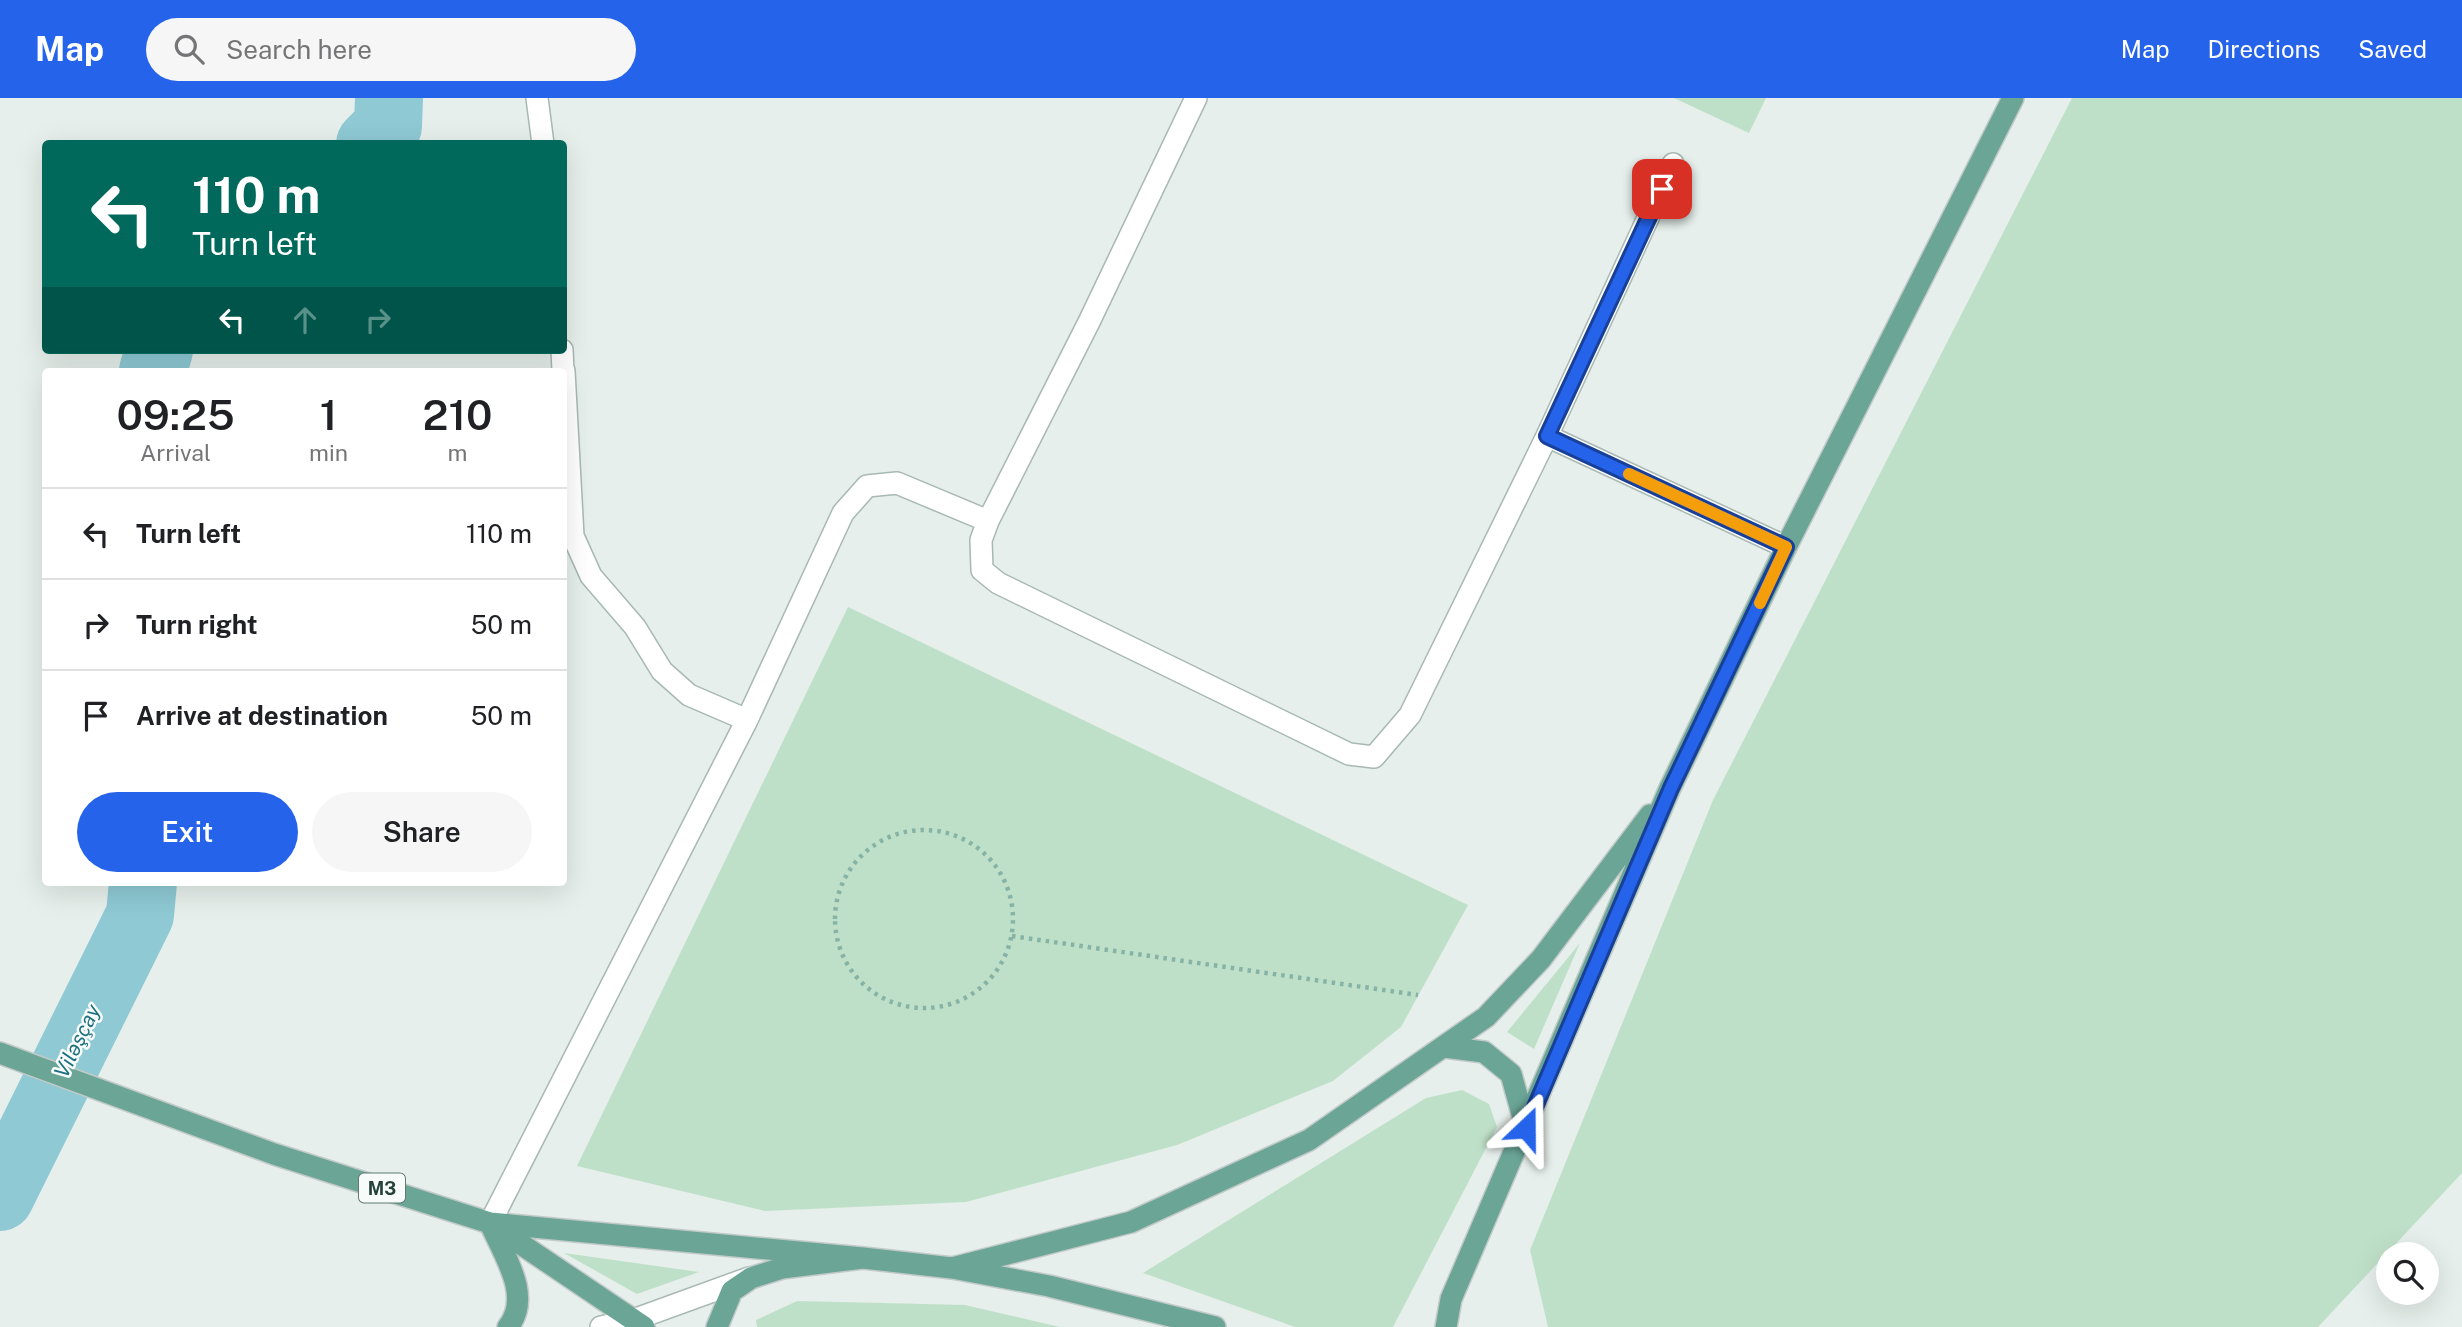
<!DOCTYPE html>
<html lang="en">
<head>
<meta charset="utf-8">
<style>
	body { margin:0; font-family:"Public Sans",sans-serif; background:#f6f6f6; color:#202124; height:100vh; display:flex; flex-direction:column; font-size:26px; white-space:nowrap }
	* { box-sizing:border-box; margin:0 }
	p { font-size:23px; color:#757577 }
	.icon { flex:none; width:38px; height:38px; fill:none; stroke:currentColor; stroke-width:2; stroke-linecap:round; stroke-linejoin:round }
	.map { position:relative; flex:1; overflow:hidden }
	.side { position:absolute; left:42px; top:270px; width:525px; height:518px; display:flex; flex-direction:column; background:#fff; border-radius:7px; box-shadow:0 7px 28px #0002 }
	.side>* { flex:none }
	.guide { position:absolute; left:42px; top:42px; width:525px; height:214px; border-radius:7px; box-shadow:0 7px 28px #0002; background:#00695c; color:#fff; overflow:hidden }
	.buttons { position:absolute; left:2376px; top:1144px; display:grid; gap:14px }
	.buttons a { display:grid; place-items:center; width:63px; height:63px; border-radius:50%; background:#fff; box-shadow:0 7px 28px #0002; font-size:35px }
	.pin { position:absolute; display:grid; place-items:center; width:60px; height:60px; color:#fff; margin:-30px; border-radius:14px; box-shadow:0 4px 10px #0006 }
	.me { position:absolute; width:77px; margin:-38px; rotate:23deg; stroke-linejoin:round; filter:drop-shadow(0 0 5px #0008) }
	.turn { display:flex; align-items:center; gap:24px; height:147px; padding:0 35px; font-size:32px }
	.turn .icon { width:91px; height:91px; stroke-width:2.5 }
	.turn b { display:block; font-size:49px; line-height:60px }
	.lanes { display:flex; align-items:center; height:66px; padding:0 35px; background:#0003; justify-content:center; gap:35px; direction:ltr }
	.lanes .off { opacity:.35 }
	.eta { display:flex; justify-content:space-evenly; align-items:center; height:119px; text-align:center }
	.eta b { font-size:42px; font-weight:600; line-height:49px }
	.primary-button { display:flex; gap:14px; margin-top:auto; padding:14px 35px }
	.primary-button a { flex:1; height:80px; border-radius:42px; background:#2563eb; color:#fff; font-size:28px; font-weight:600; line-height:80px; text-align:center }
	.primary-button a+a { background:#f6f6f6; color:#202124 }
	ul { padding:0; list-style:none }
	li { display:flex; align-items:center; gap:21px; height:91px; padding:0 35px; border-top:2px solid #e0e0e0 }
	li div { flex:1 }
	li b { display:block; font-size:26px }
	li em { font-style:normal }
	header { display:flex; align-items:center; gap:42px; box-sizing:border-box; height:98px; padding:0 35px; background:#2563eb; color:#fff }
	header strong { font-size:33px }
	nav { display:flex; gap:38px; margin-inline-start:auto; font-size:24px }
	.search { width:490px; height:63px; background:#f6f6f6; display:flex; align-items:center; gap:18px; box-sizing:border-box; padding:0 24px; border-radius:38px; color:#757577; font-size:26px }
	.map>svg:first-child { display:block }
	.green { fill:#bfe0c8 }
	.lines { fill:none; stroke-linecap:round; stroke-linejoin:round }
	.river { stroke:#8ec9d4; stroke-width:68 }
	.minor-casing { stroke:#a8b8b2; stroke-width:24 }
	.major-casing { stroke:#c2cac8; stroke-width:24 }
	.path { stroke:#86b3a5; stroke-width:4.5; stroke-dasharray:3.5 5; stroke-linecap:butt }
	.minor { stroke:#fff; stroke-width:21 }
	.major { stroke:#6aa596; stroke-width:21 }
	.route-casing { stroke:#184099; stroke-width:18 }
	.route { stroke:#2563eb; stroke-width:12 }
	.slow { stroke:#f59e0b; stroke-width:12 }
	.labels { text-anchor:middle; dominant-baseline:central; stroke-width:5; stroke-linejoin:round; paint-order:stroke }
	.shield { fill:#f7fbf9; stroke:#637a73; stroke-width:2 }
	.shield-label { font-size:18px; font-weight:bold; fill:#24423a }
	.water-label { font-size:21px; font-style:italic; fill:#1c6f80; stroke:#f7fbf9 }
</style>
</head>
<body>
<header>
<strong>Map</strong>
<div class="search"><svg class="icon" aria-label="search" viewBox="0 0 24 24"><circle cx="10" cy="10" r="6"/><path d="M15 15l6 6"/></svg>Search here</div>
<nav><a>Map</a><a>Directions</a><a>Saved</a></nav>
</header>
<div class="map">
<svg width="2462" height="1229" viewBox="0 0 2462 1229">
	<rect width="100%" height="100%" fill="#e6efeb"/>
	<!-- green -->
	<path class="green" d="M1674,0H1766L1749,35Z
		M2072,0H2462V1075L2318,1229H1548L1530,1152L1713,702Z
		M848,509L1468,807L1401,929L1333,983L1177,1047L966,1104L765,1113L577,1068Z
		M1580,845L1534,951L1507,934Z
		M1462,992L1489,1006L1497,1029L1393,1229H1295L1143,1175L1426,1000Z
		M564,1155L699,1174L637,1196Z
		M797,1203L965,1207L1060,1229H757L756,1222Z"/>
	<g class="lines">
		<!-- river -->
		<path class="river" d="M370,46L388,28L389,0
			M153,273L159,252
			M0,1099L140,817L143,784"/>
		<defs>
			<path id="minor" d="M537,0L543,46
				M1196,0L1089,224L988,423L981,442L982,472L998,485L1349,656L1374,659L1410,617L1547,338L1673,66
				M562,252L563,273
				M564,273L573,438L591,478L635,529L662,573L689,597L747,622
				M1547,338L1786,449
				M490,1125L747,622L843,415L867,388L897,385L988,423
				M601,1229L633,1222L749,1180"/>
			<path id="major" d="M1444,949L1484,954L1511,976L1526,1030
				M0,955L274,1056L490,1125L863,1160
				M490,1125C503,1156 533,1198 508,1229
				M491,1126L644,1229
				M952,1170L1131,1124L1309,1042L1486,919L1541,861L1650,717
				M717,1229L732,1193L751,1180L782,1170L863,1160L952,1170L1049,1188L1215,1229
				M1446,1229L1451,1201L1670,690L1786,449L2013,0"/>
		</defs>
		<!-- minor casing -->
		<use href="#minor" class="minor-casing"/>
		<!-- major casing -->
		<use href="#major" class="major-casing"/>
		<!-- path -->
		<path class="path" d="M835 821a89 89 0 1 1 178 0a89 89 0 1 1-178 0Z
			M1012,838L1418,897"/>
		<!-- minor -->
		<use href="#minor" class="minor"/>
		<!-- major -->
		<use href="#major" class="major"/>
	</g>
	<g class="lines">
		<defs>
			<path id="route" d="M1526,1030L1671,690L1786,449L1547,338L1662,91"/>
		</defs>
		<!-- route casing -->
		<use href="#route" class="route-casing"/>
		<!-- route -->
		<use href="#route" class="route"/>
		<!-- slow -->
		<path class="slow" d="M1629,376L1786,449L1760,505"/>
	</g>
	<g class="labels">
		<!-- shield labels -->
		<rect class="shield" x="359" y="1075.5" width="46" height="29" rx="5"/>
		<g class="shield-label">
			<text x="382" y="1090">M3</text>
		</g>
		<!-- water labels -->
		<g class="water-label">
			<text transform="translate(77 943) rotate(-64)">Viləşçay</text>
		</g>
	</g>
</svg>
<div class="buttons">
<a><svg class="icon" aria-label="search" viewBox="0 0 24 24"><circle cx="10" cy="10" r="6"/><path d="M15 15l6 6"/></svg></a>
</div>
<div class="pin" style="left:1662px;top:91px;background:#d93025"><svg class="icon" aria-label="arrive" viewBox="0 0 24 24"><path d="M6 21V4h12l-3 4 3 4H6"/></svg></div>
<svg class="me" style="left:1526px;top:1030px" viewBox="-20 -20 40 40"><path d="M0-17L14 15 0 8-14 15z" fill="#2563eb" stroke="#fff" stroke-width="4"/></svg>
<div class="guide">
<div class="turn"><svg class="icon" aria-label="left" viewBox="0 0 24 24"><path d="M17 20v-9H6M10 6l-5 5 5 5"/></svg><div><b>110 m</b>Turn left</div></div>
<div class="lanes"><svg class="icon" aria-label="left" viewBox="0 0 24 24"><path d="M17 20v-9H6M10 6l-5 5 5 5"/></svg><svg class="icon off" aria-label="ahead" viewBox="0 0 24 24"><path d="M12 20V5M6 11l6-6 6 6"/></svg><svg class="icon off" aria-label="right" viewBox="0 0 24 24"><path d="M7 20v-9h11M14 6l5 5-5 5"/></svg></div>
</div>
<section class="side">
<div class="eta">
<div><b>09:25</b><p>Arrival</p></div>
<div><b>1</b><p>min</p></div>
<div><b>210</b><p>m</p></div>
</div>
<ul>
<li><svg class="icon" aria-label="left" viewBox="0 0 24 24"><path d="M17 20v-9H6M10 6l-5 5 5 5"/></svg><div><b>Turn left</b></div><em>110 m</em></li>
<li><svg class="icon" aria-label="right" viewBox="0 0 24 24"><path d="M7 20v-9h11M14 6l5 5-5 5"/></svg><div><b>Turn right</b></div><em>50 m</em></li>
<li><svg class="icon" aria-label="arrive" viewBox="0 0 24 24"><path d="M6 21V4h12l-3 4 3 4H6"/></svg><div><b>Arrive at destination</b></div><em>50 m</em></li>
</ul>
<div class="primary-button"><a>Exit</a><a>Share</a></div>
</section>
</div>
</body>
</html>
